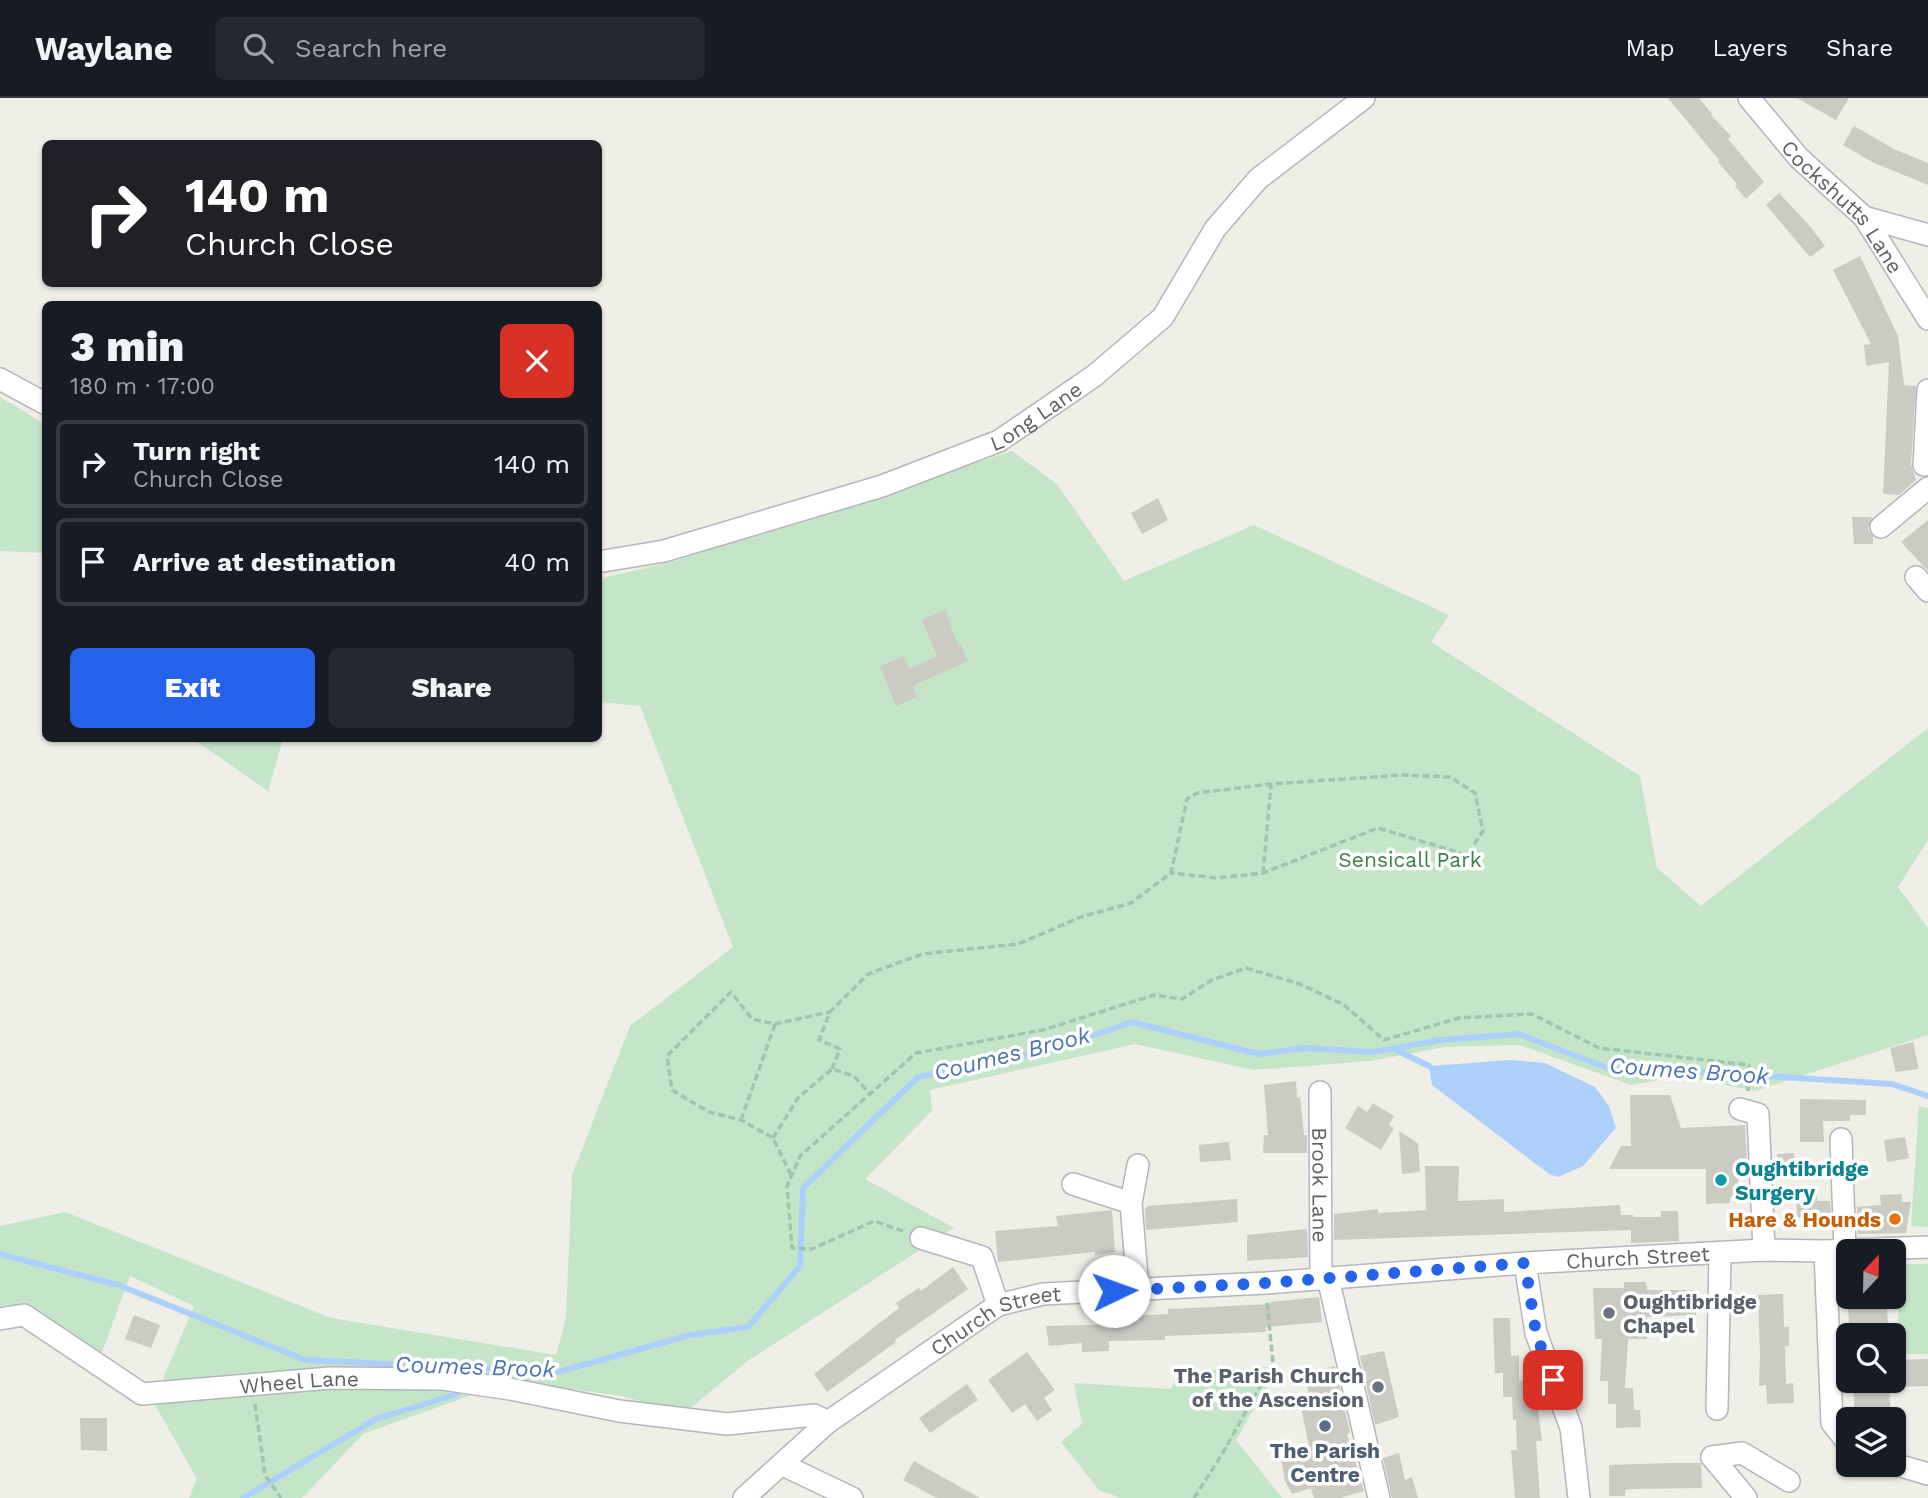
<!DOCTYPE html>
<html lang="en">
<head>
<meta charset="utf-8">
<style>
	body { margin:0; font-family:"Work Sans",sans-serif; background:#242831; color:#f1f3f6; height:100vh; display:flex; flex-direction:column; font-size:26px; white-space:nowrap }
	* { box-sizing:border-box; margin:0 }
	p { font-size:23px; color:#9ea1a6 }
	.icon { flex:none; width:38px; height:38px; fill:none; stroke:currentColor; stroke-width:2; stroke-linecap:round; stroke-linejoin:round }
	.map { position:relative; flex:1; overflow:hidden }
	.panel { position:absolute; left:42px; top:203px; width:560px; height:441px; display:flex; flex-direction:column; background:#171b24; border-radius:10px; box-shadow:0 2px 5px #0004 }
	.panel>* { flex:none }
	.banner { position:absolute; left:42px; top:42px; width:560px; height:147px; border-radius:10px; box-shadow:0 2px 5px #0004; background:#202124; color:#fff; overflow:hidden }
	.needle { width:46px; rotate:22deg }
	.buttons { position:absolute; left:1836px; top:1141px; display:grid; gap:14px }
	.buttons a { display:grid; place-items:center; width:70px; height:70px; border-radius:10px; background:#171b24; box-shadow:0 2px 5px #0004; font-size:35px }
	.pin { position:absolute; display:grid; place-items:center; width:60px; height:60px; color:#fff; margin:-30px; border-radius:14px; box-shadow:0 4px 10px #0006 }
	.me { position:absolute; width:77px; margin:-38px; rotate:87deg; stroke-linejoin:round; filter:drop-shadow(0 0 5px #0008) }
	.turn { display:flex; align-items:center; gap:24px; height:147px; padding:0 28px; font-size:32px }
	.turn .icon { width:91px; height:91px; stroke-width:2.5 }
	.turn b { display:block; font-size:49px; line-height:60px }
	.round { display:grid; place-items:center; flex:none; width:74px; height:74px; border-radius:10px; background:#242831 }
	.summary { display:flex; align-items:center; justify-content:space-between; height:119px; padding:0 28px }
	h1 { font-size:42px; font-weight:800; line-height:52px }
	.cta { display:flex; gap:14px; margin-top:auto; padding:14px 28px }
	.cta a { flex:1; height:80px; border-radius:10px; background:#2563eb; color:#fff; font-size:28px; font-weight:800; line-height:80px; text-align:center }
	.cta a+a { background:#242831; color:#f1f3f6 }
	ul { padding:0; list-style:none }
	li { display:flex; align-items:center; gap:21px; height:88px; margin:0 14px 10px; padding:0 14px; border:4px solid #363941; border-radius:10px }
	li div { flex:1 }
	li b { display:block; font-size:26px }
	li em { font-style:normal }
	header { display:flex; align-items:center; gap:42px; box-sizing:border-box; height:98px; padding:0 35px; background:#171b24; border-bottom:2px solid #363941 }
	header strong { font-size:33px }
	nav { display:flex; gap:38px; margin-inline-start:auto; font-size:24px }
	.search { width:490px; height:63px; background:#242831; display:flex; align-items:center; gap:18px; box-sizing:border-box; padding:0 24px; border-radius:10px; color:#9ea1a6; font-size:26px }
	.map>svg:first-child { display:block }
	.green { fill:#c5e5c9 }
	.water { fill:#add0fa }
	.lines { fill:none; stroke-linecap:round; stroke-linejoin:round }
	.stream { stroke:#add0fa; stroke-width:6 }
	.building { fill:#cbcac3 }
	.minor-casing { stroke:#b4b6ba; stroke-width:24 }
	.path { stroke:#9ec6ae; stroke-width:3.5; stroke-dasharray:7 3.5; stroke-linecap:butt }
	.minor { stroke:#fff; stroke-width:21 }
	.route { stroke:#2563eb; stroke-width:12; stroke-dasharray:0 21.6 }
	.culture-dot { fill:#0f9aa8; stroke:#fff; stroke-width:2.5 }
	.food-dot { fill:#e8710a; stroke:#fff; stroke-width:2.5 }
	.worship-dot { fill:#6b7280; stroke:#fff; stroke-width:2.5 }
	.service-dot { fill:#5c6f8a; stroke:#fff; stroke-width:2.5 }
	.labels { text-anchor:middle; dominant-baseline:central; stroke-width:7; stroke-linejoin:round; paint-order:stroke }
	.street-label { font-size:21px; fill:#5e6166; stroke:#fff }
	.park-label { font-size:21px; fill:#3b8145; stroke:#fff }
	.culture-label { font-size:21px; font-weight:bold; fill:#0d838f; stroke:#fff; text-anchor:start }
	.food-label { font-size:21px; font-weight:bold; fill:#c56008; stroke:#fff; text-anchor:end }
	.worship-label { font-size:21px; font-weight:bold; fill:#5b616d; stroke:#fff; text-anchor:start }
	.service-label { font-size:21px; font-weight:bold; fill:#4e5e75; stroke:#fff }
	.water-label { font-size:23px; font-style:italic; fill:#4d74b4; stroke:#fff }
</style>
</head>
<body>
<header>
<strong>Waylane</strong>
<div class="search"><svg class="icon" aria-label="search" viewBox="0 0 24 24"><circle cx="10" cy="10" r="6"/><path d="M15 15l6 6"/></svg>Search here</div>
<nav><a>Map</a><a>Layers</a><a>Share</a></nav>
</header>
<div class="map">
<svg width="1928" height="1400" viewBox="0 0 1928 1400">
	<rect width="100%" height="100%" fill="#efeee7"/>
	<!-- green -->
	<path class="green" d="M0,299L45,326V455L0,453Z
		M1012,353L1057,386L1124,483L1254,427L1449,517L1431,544L1640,678L1657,770L1701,808L1928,630V742L1898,789L1928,830V937L1755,993L1682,978L1631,987L1520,947L1445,949L1370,963L1254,972L1135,946L930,992L932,1013L865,1081L954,1130L749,1262L683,1316L622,1298L443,1273L161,1286L194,1208L130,1178L101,1257L26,1206L0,1208V1128L65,1114L331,1220L556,1257L566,1221L572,1077L630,928L733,849L640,608L599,604V481L678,462Z
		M193,641H283L268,693Z
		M1919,1008L1928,1010V1129L1911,1128Z
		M1897,1166H1928V1256H1899Z
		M1278,1269L1236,1342L1282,1400H1121L1099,1392L1061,1344L1082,1326L1074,1285L1171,1291L1179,1273Z
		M338,1287H441L480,1294L363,1336L302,1400H189L197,1381L154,1305Z"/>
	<!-- water -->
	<path class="water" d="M1511,962L1545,965L1595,989L1609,1008L1616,1030L1583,1068L1558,1079L1549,1076L1432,987L1429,968Z"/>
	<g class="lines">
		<!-- stream -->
		<path class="stream" d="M1394,951L1429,968
			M0,1156L118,1187L305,1262L558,1274L690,1237L748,1229L800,1168L803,1090L918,979L1053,951L1132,924L1258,956L1305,950L1373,954L1441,942L1519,936L1610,971L1689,973L1892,986L1928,998
			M243,1400L376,1321L457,1296"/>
	</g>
	<!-- building -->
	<path class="building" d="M1668,0H1699L1712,16L1711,17L1731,38L1728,41L1764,84L1746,101L1735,88L1737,86L1718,64L1719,62Z
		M1797,0H1849L1836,22Z
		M1854,28L1894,51L1928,65V87L1872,64L1843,47Z
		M1779,95L1809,127L1825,148L1810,159L1766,107Z
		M1860,158L1898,238L1904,287L1916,288L1911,366L1916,382L1899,397L1883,396L1889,264L1866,268L1864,247L1871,246L1833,172Z
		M1158,400L1168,422L1142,436L1131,415Z
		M1852,419H1872L1868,431L1873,439V446H1854Z
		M1928,422V473L1901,444Z
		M945,511L958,547L960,546L968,563L913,588L917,599L896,608L880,568L904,558L909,571L937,558L922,522Z
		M1913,944L1919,971L1896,974L1890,950Z
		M1296,983L1297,1000L1300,999L1304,1037H1307V1055H1263L1264,1037H1268L1264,987Z
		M1630,997H1670L1681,1030L1745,1027L1747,1064L1737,1065L1739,1098L1730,1099V1105L1706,1106V1071H1609L1621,1048H1631Z
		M1800,1001L1866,1002V1017H1850V1023H1823L1824,1044H1800Z
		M1373,1005L1394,1018L1389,1027L1394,1030L1381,1052L1345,1030L1358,1008L1367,1014Z
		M1399,1033L1418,1045L1420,1074L1402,1076Z
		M1905,1039L1909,1060L1887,1064L1884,1042Z
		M1229,1044L1231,1062L1200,1064L1199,1047Z
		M1794,1055L1795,1078H1778L1777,1056Z
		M1425,1068H1459L1458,1103L1504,1101V1114L1620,1107L1621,1117H1633V1119H1661V1113H1678L1679,1143L1631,1145V1132L1334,1142V1116L1378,1111V1115L1426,1112Z
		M1817,1090V1103H1830L1831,1119L1797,1120L1796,1091Z
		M1902,1096V1104H1911L1906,1135L1858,1136L1857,1109L1881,1107L1880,1097Z
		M1237,1101L1238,1124L1146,1132L1145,1111L1148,1108Z
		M1112,1112L1115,1154L1095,1157V1154L998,1164L995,1133L1058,1128L1056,1118Z
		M1307,1131L1308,1159L1247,1163V1137Z
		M953,1169L968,1191L895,1242L896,1244L827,1294L814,1276L899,1210L896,1205L919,1190L921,1193Z
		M1624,1184H1646L1647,1192H1695L1696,1217L1647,1219V1241H1628L1625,1290H1633L1634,1312H1640L1641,1329L1616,1330V1306H1608V1283H1600L1602,1241H1595L1593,1190H1624Z
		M1783,1196L1784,1229L1789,1228V1248H1785L1786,1286L1793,1285L1794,1305L1767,1306L1766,1287L1759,1288L1760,1256L1758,1197Z
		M1319,1199L1322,1224L1266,1229V1234L1165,1238V1242L1109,1243V1253L1082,1254V1245L1049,1248L1046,1228L1125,1226L1124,1218L1168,1216V1211L1271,1206L1270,1204Z
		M1847,1199H1886L1889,1237H1850Z
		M134,1217L160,1227L151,1250L125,1241Z
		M1493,1220H1510L1511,1258L1519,1257V1283L1527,1282L1528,1304L1537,1303L1542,1343H1536L1540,1400H1515L1511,1352H1517L1516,1321L1513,1322L1512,1299H1503V1275H1495Z
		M1384,1253L1399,1319L1375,1327L1360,1258Z
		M1027,1254L1055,1292L1044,1300L1052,1312L1037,1323L1025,1306L1012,1315L988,1282Z
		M1928,1261V1288L1894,1289V1262Z
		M1335,1268L1350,1335L1347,1336L1364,1393L1340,1400H1314L1311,1390L1292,1396L1285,1383L1281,1360L1310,1353L1299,1300L1309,1298L1304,1275Z
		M1853,1283H1889L1891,1321H1855Z
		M967,1286L978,1302L930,1335L919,1320Z
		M80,1320H107V1353L81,1352Z
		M1399,1355L1405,1382L1412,1379L1418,1400H1392L1383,1360Z
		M914,1363L928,1371L980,1400H937L903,1382Z
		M1670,1365H1701L1702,1390L1634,1391L1625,1392V1398H1609V1367Z"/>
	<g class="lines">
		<defs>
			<g id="minor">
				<path id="s1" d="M1749,0L1799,60L1864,119L1928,221"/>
				<path d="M1864,119L1928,137"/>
				<path d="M0,281L46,306"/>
				<path d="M1924,367L1928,292"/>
				<path d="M1881,429L1928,390"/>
				<path id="s2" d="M598,464L664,453L882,388L999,343L1094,278L1163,219L1215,131L1258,81L1364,0"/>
				<path d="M1916,479L1928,493"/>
				<path id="s3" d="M1320,994L1321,1181"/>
				<path d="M1740,1011L1758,1016L1764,1152"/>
				<path d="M1841,1041L1845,1152"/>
				<path d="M1073,1086L1131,1105L1138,1192"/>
				<path d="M1131,1105L1138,1067"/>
				<path d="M921,1140L982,1159L998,1207"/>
				<path d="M1825,1153L1832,1325L1848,1345"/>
				<path d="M1525,1165L1536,1235L1571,1330L1579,1400"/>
				<path d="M1328,1180L1379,1400"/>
				<path id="s4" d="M0,1221L24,1217L142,1296L330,1280L442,1281L510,1291L619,1313L727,1326L814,1317L828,1324"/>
				<path d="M1717,1311L1720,1156"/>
				<path d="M1712,1359L1742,1355L1789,1383"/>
				<path d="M1712,1359L1746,1400"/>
				<path d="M1894,1366L1928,1376"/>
				<path d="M783,1367L852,1400"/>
				<path id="s5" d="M744,1400L828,1324L998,1207L1043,1196L1266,1185L1525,1165L1764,1152L1825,1153L1928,1149"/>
			</g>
		</defs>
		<!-- minor casing -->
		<use href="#minor" class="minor-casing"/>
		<!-- path -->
		<path class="path" d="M1263,775L1271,687
			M832,971L840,951L819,942L830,914L868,876L922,856L1018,846L1081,819L1131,805L1171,775L1187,701L1197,695L1271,686L1402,677L1450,679L1475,695L1483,733L1467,757L1378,730L1263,775L1217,780L1171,775
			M741,1022L775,926
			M773,1040L798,1000L832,971L854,978L869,995
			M791,1077L773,1040L741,1022L709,1014L672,992L667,958L731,894L752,921L775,926L830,914
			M903,1133L874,1123L812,1151L792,1150L787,1088L800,1058L916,955L1043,932L1154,897L1182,901L1212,882L1246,870L1300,886L1344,907L1384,942L1459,920L1532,916L1599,950L1749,967L1748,993
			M255,1306L265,1377L281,1400
			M1194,1400L1221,1358L1273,1265L1267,1204"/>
		<!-- minor -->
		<use href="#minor" class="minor"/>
	</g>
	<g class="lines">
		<!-- route -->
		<path class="route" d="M1114,1193L1266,1185L1525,1165L1536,1235L1553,1282"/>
	</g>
	<!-- markers -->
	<circle class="culture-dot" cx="1721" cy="1082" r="7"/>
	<circle class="food-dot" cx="1895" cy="1121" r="7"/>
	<g class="worship-dot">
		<circle cx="1609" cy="1215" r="7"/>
		<circle cx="1378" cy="1289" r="7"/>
	</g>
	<circle class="service-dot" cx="1325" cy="1328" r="7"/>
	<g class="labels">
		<!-- street labels -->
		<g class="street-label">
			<text stroke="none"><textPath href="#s1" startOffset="144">Cockshutts Lane</textPath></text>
			<text stroke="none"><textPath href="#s2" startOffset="464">Long Lane</textPath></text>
			<text stroke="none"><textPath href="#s3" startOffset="93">Brook Lane</textPath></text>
			<text stroke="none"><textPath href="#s5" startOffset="962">Church Street</textPath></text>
			<text stroke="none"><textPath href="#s5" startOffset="312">Church Street</textPath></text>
			<text stroke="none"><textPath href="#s4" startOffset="324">Wheel Lane</textPath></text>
		</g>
		<!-- park labels -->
		<g class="park-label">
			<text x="1410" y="761">Sensicall Park</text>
		</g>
		<!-- culture labels -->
		<g class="culture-label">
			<text x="1735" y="1070">Oughtibridge<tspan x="1735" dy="24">Surgery</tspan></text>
		</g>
		<!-- food labels -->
		<g class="food-label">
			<text x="1881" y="1121">Hare &amp; Hounds</text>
		</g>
		<!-- worship labels -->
		<g class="worship-label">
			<text x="1623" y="1203">Oughtibridge<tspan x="1623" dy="24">Chapel</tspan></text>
			<text x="1364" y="1277" text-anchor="end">The Parish Church<tspan x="1364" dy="24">of the Ascension</tspan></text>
		</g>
		<!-- service labels -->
		<g class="service-label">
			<text x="1325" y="1352">The Parish<tspan x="1325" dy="24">Centre</tspan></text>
		</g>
		<!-- water labels -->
		<g class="water-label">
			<text transform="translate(1012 956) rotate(-14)">Coumes Brook</text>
			<text transform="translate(1689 973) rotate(4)">Coumes Brook</text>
			<text transform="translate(475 1269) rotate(2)">Coumes Brook</text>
		</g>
	</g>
</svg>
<div class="buttons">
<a><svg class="needle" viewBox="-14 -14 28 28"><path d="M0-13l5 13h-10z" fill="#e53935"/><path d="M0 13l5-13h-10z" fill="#9ea1a6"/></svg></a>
<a><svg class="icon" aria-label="search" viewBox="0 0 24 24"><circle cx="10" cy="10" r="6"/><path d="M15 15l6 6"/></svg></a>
<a><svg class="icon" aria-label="layers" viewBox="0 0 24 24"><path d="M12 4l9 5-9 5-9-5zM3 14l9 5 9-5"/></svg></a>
</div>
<div class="pin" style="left:1553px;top:1282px;background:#d93025"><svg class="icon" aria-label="arrive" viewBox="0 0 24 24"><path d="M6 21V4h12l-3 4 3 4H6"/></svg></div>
<svg class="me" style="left:1114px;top:1193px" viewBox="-20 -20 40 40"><circle r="19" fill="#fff"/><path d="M0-13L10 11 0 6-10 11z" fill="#2563eb"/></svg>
<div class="banner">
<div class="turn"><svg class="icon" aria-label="right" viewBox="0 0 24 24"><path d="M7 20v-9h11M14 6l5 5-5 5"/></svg><div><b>140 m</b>Church Close</div></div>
</div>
<section class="panel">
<div class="summary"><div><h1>3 min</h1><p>180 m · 17:00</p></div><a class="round" style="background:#d93025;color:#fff"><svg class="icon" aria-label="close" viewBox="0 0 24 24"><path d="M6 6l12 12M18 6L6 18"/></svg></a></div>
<ul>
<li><svg class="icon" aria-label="right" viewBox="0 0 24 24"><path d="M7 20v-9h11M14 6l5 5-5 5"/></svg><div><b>Turn right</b><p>Church Close</p></div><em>140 m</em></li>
<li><svg class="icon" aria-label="arrive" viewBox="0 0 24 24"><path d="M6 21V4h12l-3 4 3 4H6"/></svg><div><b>Arrive at destination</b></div><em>40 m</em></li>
</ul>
<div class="cta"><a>Exit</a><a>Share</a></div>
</section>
</div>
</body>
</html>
